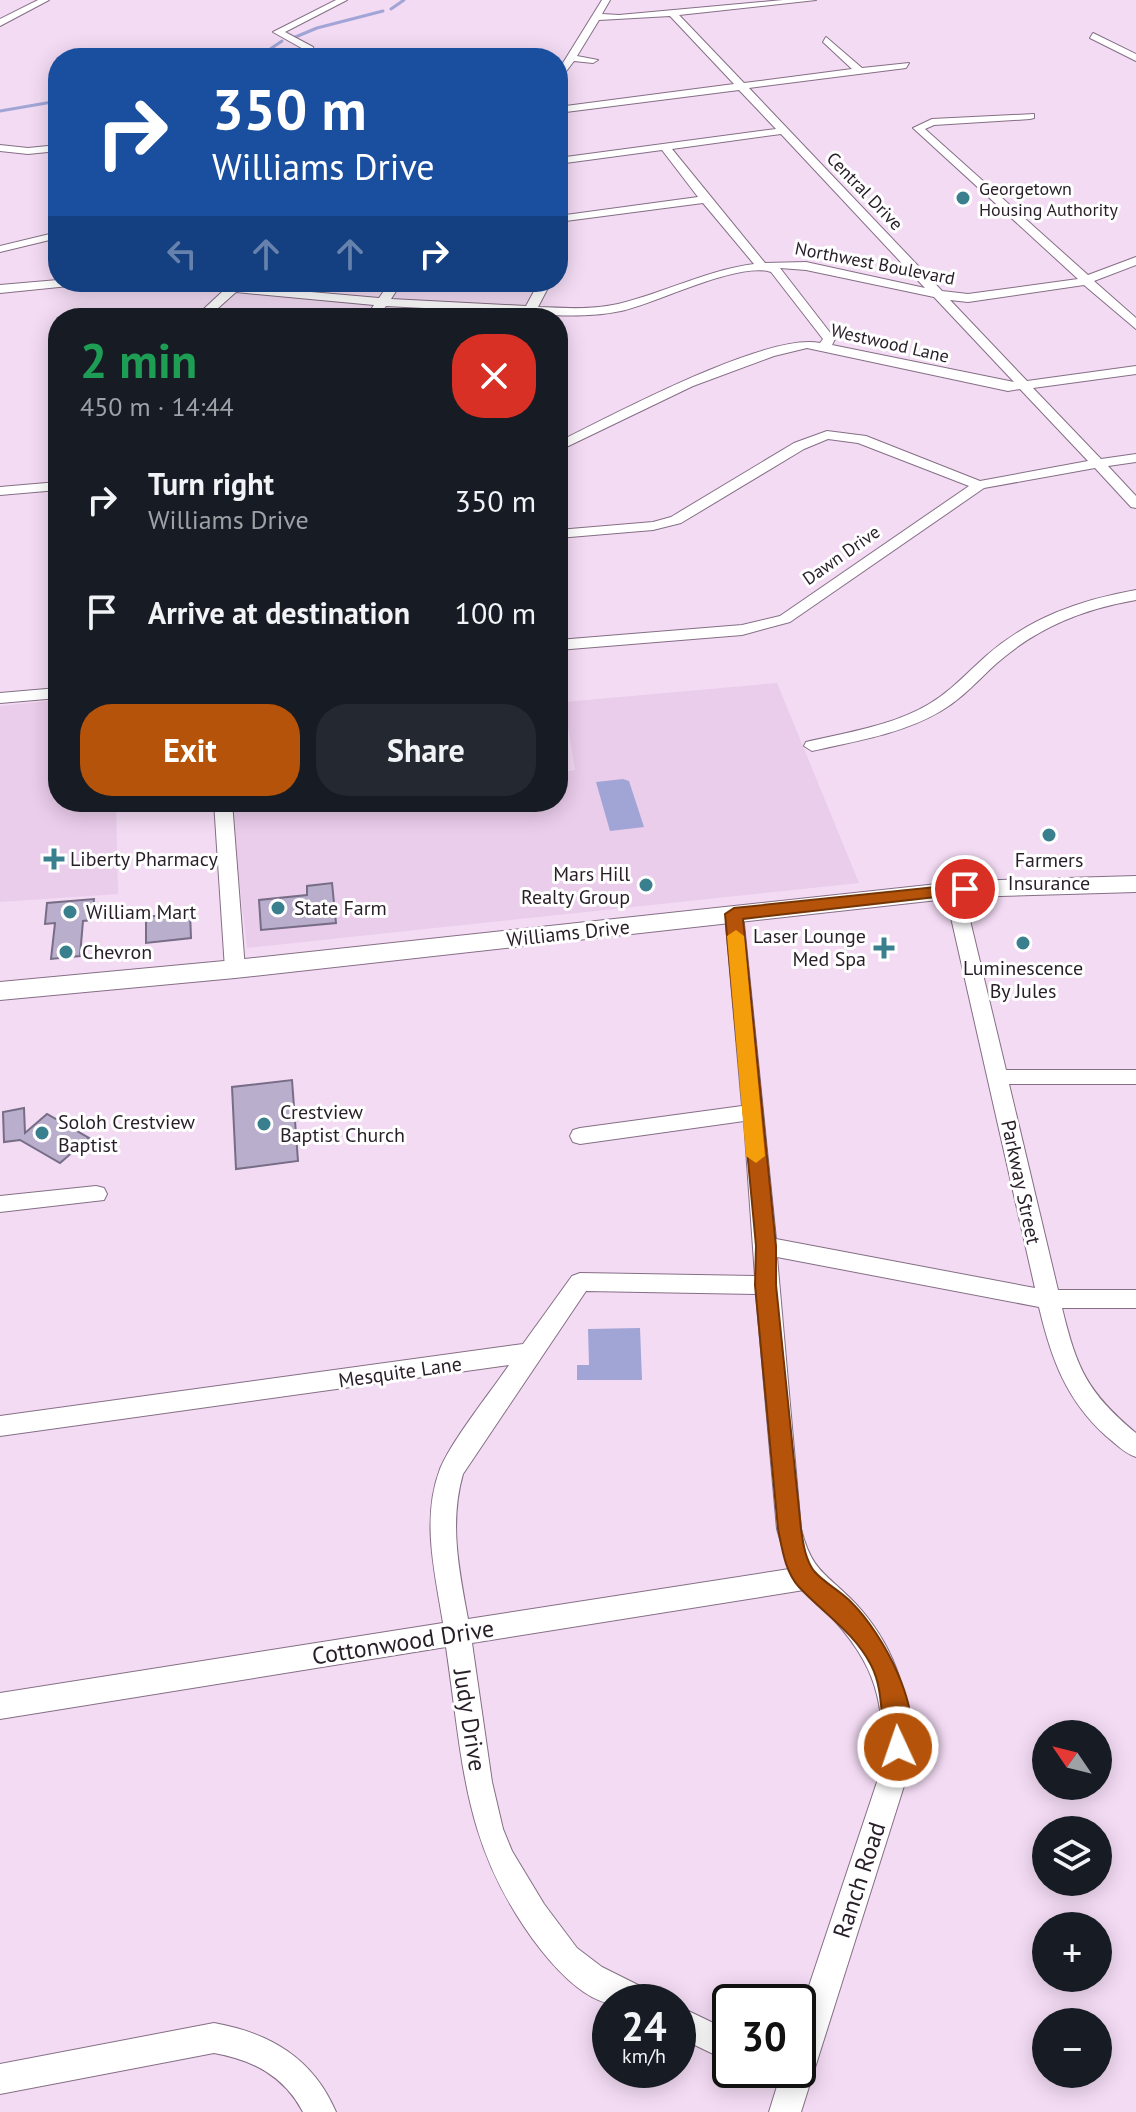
<!DOCTYPE html>
<html lang="en">
<head>
<meta charset="utf-8">
<style>
	body { margin:0; font-family:"PT Sans",sans-serif; background:#242831; color:#f1f3f6; height:100vh; display:flex; flex-direction:column; font-size:30px; white-space:nowrap }
	* { box-sizing:border-box; margin:0 }
	p { font-size:26px; color:#9ea1a6 }
	.icon { flex:none; width:44px; height:44px; fill:none; stroke:currentColor; stroke-width:2; stroke-linecap:round; stroke-linejoin:round }
	.map { position:relative; flex:1; overflow:hidden }
	.drawer { position:absolute; left:48px; top:308px; width:520px; height:504px; display:flex; flex-direction:column; background:#171b24; border-radius:32px; box-shadow:0 4px 20px #0003 }
	.drawer>* { flex:none }
	.banner { position:absolute; left:48px; top:48px; width:520px; height:244px; border-radius:32px; box-shadow:0 4px 20px #0003; background:#1a4fa0; color:#fff; overflow:hidden }
	.needle { width:52px; rotate:305deg }
	.tools { position:absolute; left:1032px; top:1720px; display:grid; gap:16px }
	.tools a { display:grid; place-items:center; width:80px; height:80px; border-radius:50%; background:#171b24; box-shadow:0 4px 20px #0003; font-size:40px }
	.speed { position:absolute; left:592px; top:1984px; display:flex; gap:16px; font-size:40px; font-weight:700; text-align:center }
	.speed>* { display:grid; place-content:center; width:104px; height:104px; border-radius:50%; background:#171b24; box-shadow:0 4px 20px #0003; line-height:1 }
	.speed small { font-size:20px; font-weight:400 }
	.speed .limit { border:4px solid #111; border-radius:12px; background:#fff; color:#111 }
	.pin { position:absolute; display:grid; place-items:center; width:68px; height:68px; color:#fff; margin:-34px; border:4px solid #fff; border-radius:50%; box-shadow:0 2px 8px #0007 }
	.me { position:absolute; width:88px; margin:-44px; rotate:357deg; stroke-linejoin:round; filter:drop-shadow(0 0 6px #0008) }
	.turn { display:flex; align-items:center; gap:28px; height:168px; padding:0 32px; font-size:36px }
	.turn .icon { width:104px; height:104px; stroke-width:2.5 }
	.turn b { display:block; font-size:56px; line-height:68px }
	.lanes { display:flex; align-items:center; height:76px; padding:0 32px; background:#0003; justify-content:center; gap:40px; direction:ltr }
	.lanes .off { opacity:.35 }
	.round { display:grid; place-items:center; flex:none; width:84px; height:84px; border-radius:32px; background:#242831 }
	.head { display:flex; align-items:center; justify-content:space-between; height:136px; padding:0 32px }
	h1 { font-size:48px; font-weight:600; line-height:60px; color:#1e9e55 }
	.action { display:flex; gap:16px; margin-top:auto; padding:16px 32px }
	.action a { flex:1; height:92px; border-radius:32px; background:#b45309; color:#fff; font-size:32px; font-weight:600; line-height:92px; text-align:center }
	.action a+a { background:#242831; color:#f1f3f6 }
	ul { padding:0; list-style:none }
	li { display:flex; align-items:center; gap:24px; height:112px; padding:0 32px }
	li div { flex:1 }
	li b { display:block; font-size:30px }
	li em { font-style:normal }
	.map>svg:first-child { display:block }
	.built { fill:#eacceb }
	.water { fill:#a0a5d6 }
	.lines { fill:none; stroke-linecap:round; stroke-linejoin:round }
	.stream { stroke:#a0a5d6; stroke-width:3 }
	.building { fill:#b9aecb; stroke:#776d87; stroke-width:2 }
	.minor-casing { stroke:#856f85; stroke-width:2 }
	.major-casing { stroke:#856f85; stroke-width:2 }
	.minor { fill:#fff; fill-rule:evenodd }
	.major { fill:#fff; fill-rule:evenodd }
	.route { fill:#b45309; stroke:#753606; stroke-width:2 }
	.slow { fill:#f59e0b }
	.poi-dot { fill:#3a7f8d; stroke:#fff; stroke-width:3 }
	.labels { text-anchor:middle; dominant-baseline:central; stroke-width:6; stroke-linejoin:round; paint-order:stroke }
	.far-poi-label { font-size:18px; fill:#271e27; stroke:#fff; text-anchor:start }
	.far-street-label { font-size:18px; fill:#271e27; stroke:#fff }
	.poi-label { font-size:20px; fill:#271e27; stroke:#fff; text-anchor:start }
	.street-label { font-size:20px; fill:#271e27; stroke:#fff }
	.near-street-label { font-size:24px; fill:#271e27; stroke:#fff }
</style>
</head>
<body>
<div class="map">
<svg width="1136" height="2112" viewBox="0 0 1136 2112">
	<rect width="100%" height="100%" fill="#f3dbf4"/>
	<!-- built -->
	<path class="built" d="M777,683L859,883L247,948L230,802H558V773L575,770L564,702Z
		M58,700V802H116L118,894L0,902V706Z"/>
	<!-- water -->
	<path class="water" d="M623,779L629,781L644,827L610,831L596,782Z
		M640,1328L642,1380H577V1365H589L588,1329Z"/>
	<g class="lines">
		<!-- stream -->
		<path class="stream" d="M391,9L404,0
			M293,38L317,28L383,11
			M257,58L282,41
			M0,111L58,101"/>
	</g>
	<!-- building -->
	<path class="building" d="M332,883L336,923L261,930L259,900L307,895V886Z
		M94,899L92,920L83,921L80,956L51,959L55,923L45,924L47,903Z
		M190,912L191,938L146,943V917Z
		M292,1080L298,1161L236,1169L232,1087Z
		M24,1108L25,1133L47,1114L89,1138L60,1163L20,1140L4,1142L3,1112Z"/>
	<g class="lines">
		<defs>
			<path id="minor" d="M38,0H49L0,26V19Z
				M336,0H347L285,32L313,47L316,58H306L305,50L273,32Z
				M602,0H610L602,14L619,15L783,0H816L679,15L744,83L852,69L823,42L826,37L862,68L909,63L906,68L749,88L942,291L968,294L1078,279L913,128L932,119L1034,114V118L1030,119L934,125L925,129L1088,275L1136,257V265L1094,281L1136,318V329L1084,285L968,302L950,300L1027,381L1136,366V374L1033,388L1101,459L1136,454V462L1108,466L1136,496V508L1131,507L1095,468L984,488L790,622L742,635L558,650V640L742,625L780,616L969,486L858,443L828,439L804,449L681,523L653,530L558,538V530L653,522L671,517L794,443L827,431L866,436L980,481L1088,461L1020,389L1008,391L807,348L774,356L693,386L558,451V442C611,416 767,332 820,343L823,339L771,272C739,261 657,303 621,311C592,317 564,316 534,314L532,318H520L522,313L386,306L377,318H365L374,305L236,292L207,318H194L223,291L179,286L173,282L230,284L244,282L243,286L379,298L390,282H402L391,299L526,306L539,282H551L538,307C565,308 591,310 618,304C664,293 707,270 754,264L703,203L558,222V216L698,197L662,150L558,164V158L776,129L739,90L558,113V107L734,84L670,16L599,20L577,56L598,60L593,63L574,61L558,82V71ZM781,134L925,288L806,262L765,263L672,149ZM780,268L806,270L934,297L1014,382L832,345L835,339Z
				M1093,33L1136,54V61L1090,38Z
				M0,145L28,148L58,145V151L28,154L0,151Z
				M58,232V238L0,252V246Z
				M58,280V282H75L69,286L0,293V285Z
				M58,482V490L0,495V487Z
				M1136,590V600C1084,609 1038,627 997,663C979,679 963,698 941,711C902,734 856,741 812,751L804,746L806,742C848,732 892,726 929,704C951,691 967,673 986,656C1029,618 1080,600 1136,590Z
				M58,688V698L0,703V693Z
				M214,802H232L245,969L235,976L225,969Z
				M954,885L963,891L1006,1070H1136V1084H1009L1058,1290H1136V1308H1062C1077,1369 1087,1392 1136,1433V1457C1124,1453 1116,1444 1106,1436C1066,1400 1051,1358 1039,1307L777,1257L801,1529C812,1572 826,1573 855,1603C899,1650 914,1707 909,1770L801,2112H769L782,2070H798V2019L881,1770C889,1685 864,1646 804,1590L472,1643L492,1782L503,1829L512,1851L544,1904L577,1948L602,1967L650,1991L654,2002C640,2002 617,2005 607,2003C582,1997 557,1970 541,1950C463,1849 464,1768 446,1647L0,1719V1693L443,1623C435,1573 421,1519 440,1469C452,1440 490,1393 509,1365L0,1436V1416L523,1344L572,1276L580,1273L755,1276L744,1121L580,1144L573,1142L570,1136L573,1130L580,1128L742,1106L725,914L727,910H741L743,914L776,1239L1035,1288L945,891ZM586,1291L756,1294L777,1529L789,1569L468,1619C459,1570 449,1523 463,1474Z
				M96,1186L104,1188L107,1194L104,1200L0,1212V1196Z
				M678,2006L730,2031V2062L678,2037Z
				M214,2023C270,2033 313,2058 336,2112H303C284,2076 253,2060 214,2053L0,2094V2064Z"/>
			<path id="major" d="M1136,876V892L965,897L235,978L0,1000V982L235,960L965,881Z"/>
		</defs>
		<!-- minor casing -->
		<use href="#minor" class="minor-casing"/>
		<!-- major casing -->
		<use href="#major" class="major-casing"/>
		<!-- minor -->
		<use href="#minor" class="minor"/>
		<!-- major -->
		<use href="#major" class="major"/>
	</g>
	<!-- route -->
	<path class="route" d="M965,884L971,886L973,889L971,893L743,919L776,1246V1285L801,1529C803,1542 805,1559 814,1571C824,1583 841,1591 852,1603C883,1634 926,1712 907,1756L898,1759L890,1756C878,1727 886,1694 871,1665C854,1632 823,1613 799,1587C785,1572 782,1548 778,1529L755,1285L756,1246L725,914L734,908Z"/>
	<!-- slow -->
	<path class="slow" d="M736,930L744,936L765,1156L756,1163L746,1156L727,936Z"/>
	<!-- markers -->
	<g class="poi-dot">
		<circle cx="963" cy="198" r="8"/>
		<circle cx="1049" cy="835" r="8"/>
		<path d="M50 847h8v8h8v8h-8v8h-8v-8h-8v-8h8z"/>
		<circle cx="646" cy="885" r="8"/>
		<circle cx="278" cy="908" r="8"/>
		<circle cx="70" cy="912" r="8"/>
		<circle cx="1023" cy="943" r="8"/>
		<path d="M880 936h8v8h8v8h-8v8h-8v-8h-8v-8h8z"/>
		<circle cx="66" cy="952" r="8"/>
		<circle cx="264" cy="1124" r="8"/>
		<circle cx="42" cy="1133" r="8"/>
	</g>
	<g class="labels">
		<!-- far-poi labels -->
		<g class="far-poi-label">
			<text x="979" y="188">Georgetown<tspan x="979" dy="21">Housing Authority</tspan></text>
		</g>
		<!-- far-street labels -->
		<g class="far-street-label">
			<text transform="translate(865 191) rotate(46)">Central Drive</text>
			<text transform="translate(875 263) rotate(11)">Northwest Boulevard</text>
			<text transform="translate(890 343) rotate(13)">Westwood Lane</text>
			<text transform="translate(841 555) rotate(-35)">Dawn Drive</text>
		</g>
		<!-- poi labels -->
		<g class="poi-label">
			<text x="70" y="859">Liberty Pharmacy</text>
			<text x="1049" y="860" text-anchor="middle">Farmers<tspan x="1049" dy="23">Insurance</tspan></text>
			<text x="630" y="874" text-anchor="end">Mars Hill<tspan x="630" dy="23">Realty Group</tspan></text>
			<text x="294" y="908">State Farm</text>
			<text x="86" y="912">William Mart</text>
			<text x="866" y="936" text-anchor="end">Laser Lounge<tspan x="866" dy="23">Med Spa</tspan></text>
			<text x="82" y="952">Chevron</text>
			<text x="1023" y="968" text-anchor="middle">Luminescence<tspan x="1023" dy="23">By Jules</tspan></text>
			<text x="280" y="1112">Crestview<tspan x="280" dy="23">Baptist Church</tspan></text>
			<text x="58" y="1122">Soloh Crestview<tspan x="58" dy="23">Baptist</tspan></text>
		</g>
		<!-- street labels -->
		<g class="street-label">
			<text transform="translate(568 933) rotate(-6)">Williams Drive</text>
			<text transform="translate(1021 1182) rotate(78)">Parkway Street</text>
			<text transform="translate(400 1372) rotate(-8)">Mesquite Lane</text>
		</g>
		<!-- near-street labels -->
		<g class="near-street-label">
			<text transform="translate(403 1642) rotate(-9)">Cottonwood Drive</text>
			<text transform="translate(470 1720) rotate(81)">Judy Drive</text>
			<text transform="translate(859 1880) rotate(-72)">Ranch Road</text>
		</g>
	</g>
</svg>
<div class="tools">
<a><svg class="needle" viewBox="-14 -14 28 28"><path d="M0-13l5 13h-10z" fill="#e53935"/><path d="M0 13l5-13h-10z" fill="#9ea1a6"/></svg></a>
<a><svg class="icon" aria-label="layers" viewBox="0 0 24 24"><path d="M12 4l9 5-9 5-9-5zM3 14l9 5 9-5"/></svg></a>
<a>+</a>
<a>−</a>
</div>
<div class="speed"><div>24<small>km/h</small></div><div class="limit">30</div></div>
<div class="pin" style="left:965px;top:889px;background:#d93025"><svg class="icon" aria-label="arrive" viewBox="0 0 24 24"><path d="M6 21V4h12l-3 4 3 4H6"/></svg></div>
<svg class="me" style="left:898px;top:1747px" viewBox="-20 -20 40 40"><circle r="17" fill="#b45309" stroke="#fff" stroke-width="3"/><path d="M0-11L8 9 0 5-8 9z" fill="#fff"/></svg>
<div class="banner">
<div class="turn"><svg class="icon" aria-label="right" viewBox="0 0 24 24"><path d="M7 20v-9h11M14 6l5 5-5 5"/></svg><div><b>350 m</b>Williams Drive</div></div>
<div class="lanes"><svg class="icon off" aria-label="left" viewBox="0 0 24 24"><path d="M17 20v-9H6M10 6l-5 5 5 5"/></svg><svg class="icon off" aria-label="ahead" viewBox="0 0 24 24"><path d="M12 20V5M6 11l6-6 6 6"/></svg><svg class="icon off" aria-label="ahead" viewBox="0 0 24 24"><path d="M12 20V5M6 11l6-6 6 6"/></svg><svg class="icon" aria-label="right" viewBox="0 0 24 24"><path d="M7 20v-9h11M14 6l5 5-5 5"/></svg></div>
</div>
<section class="drawer">
<div class="head"><div><h1>2 min</h1><p>450 m · 14:44</p></div><a class="round" style="background:#d93025;color:#fff"><svg class="icon" aria-label="close" viewBox="0 0 24 24"><path d="M6 6l12 12M18 6L6 18"/></svg></a></div>
<ul>
<li><svg class="icon" aria-label="right" viewBox="0 0 24 24"><path d="M7 20v-9h11M14 6l5 5-5 5"/></svg><div><b>Turn right</b><p>Williams Drive</p></div><em>350 m</em></li>
<li><svg class="icon" aria-label="arrive" viewBox="0 0 24 24"><path d="M6 21V4h12l-3 4 3 4H6"/></svg><div><b>Arrive at destination</b></div><em>100 m</em></li>
</ul>
<div class="action"><a>Exit</a><a>Share</a></div>
</section>
</div>
</body>
</html>
